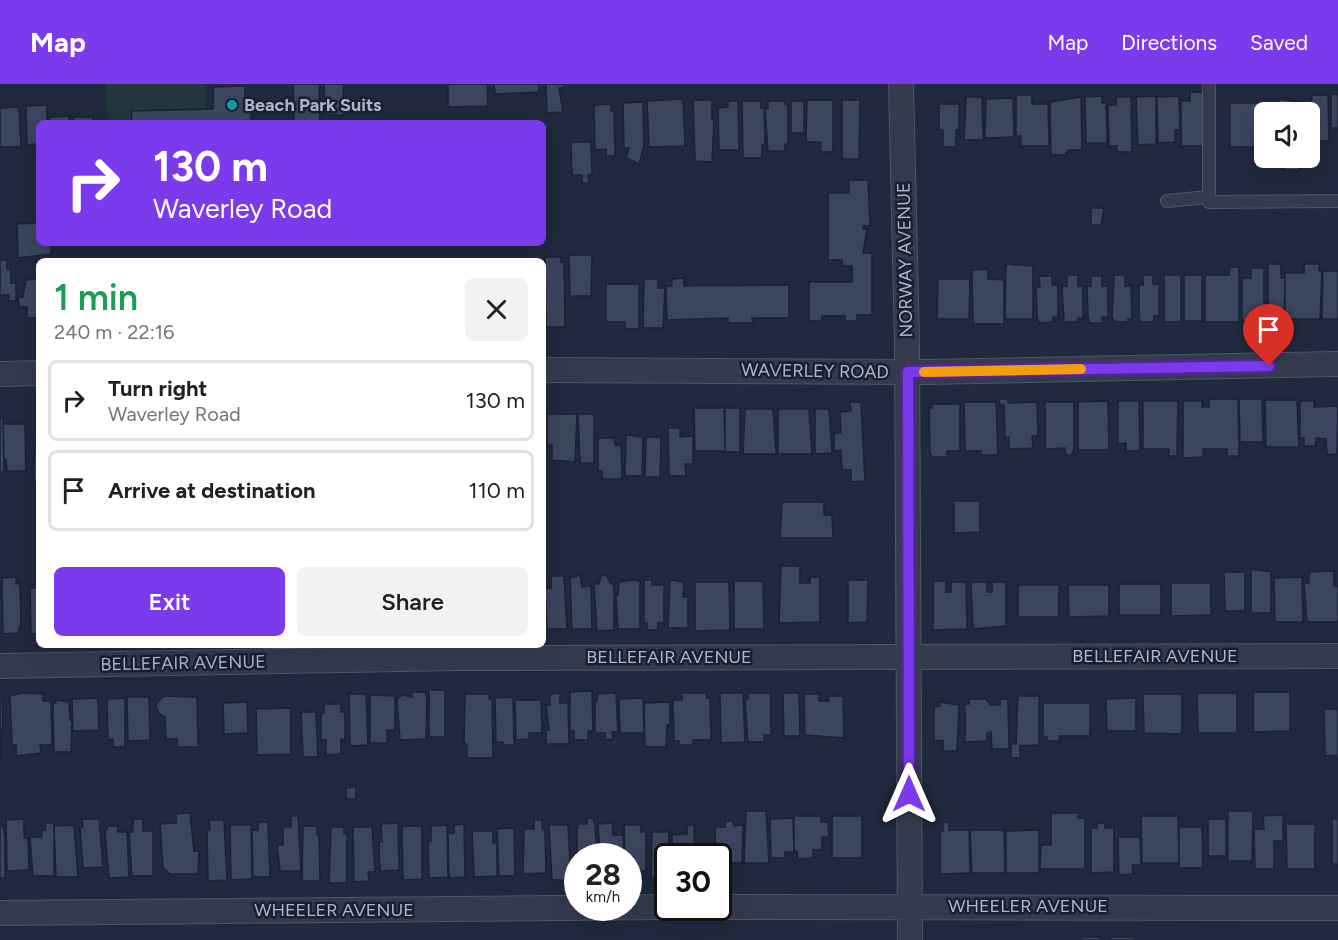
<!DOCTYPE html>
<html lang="en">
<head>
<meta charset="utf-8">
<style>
	body { margin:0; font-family:Figtree,sans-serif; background:#f2f2f2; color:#202124; height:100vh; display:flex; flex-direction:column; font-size:22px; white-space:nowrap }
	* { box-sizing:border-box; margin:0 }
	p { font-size:20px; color:#757577 }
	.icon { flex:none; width:33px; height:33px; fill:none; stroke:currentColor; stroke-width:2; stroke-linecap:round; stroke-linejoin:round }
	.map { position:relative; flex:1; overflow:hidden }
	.panel { position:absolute; left:36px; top:174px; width:510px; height:390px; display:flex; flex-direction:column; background:#fff; border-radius:9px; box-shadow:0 6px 24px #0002 }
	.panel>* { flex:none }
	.top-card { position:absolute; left:36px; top:36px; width:510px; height:126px; border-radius:9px; box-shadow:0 6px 24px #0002; background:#7c3aed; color:#fff; overflow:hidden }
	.fabs { position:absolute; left:1254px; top:18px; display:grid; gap:12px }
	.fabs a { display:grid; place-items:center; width:66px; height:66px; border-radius:9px; background:#fff; box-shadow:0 6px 24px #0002; font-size:30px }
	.speed { position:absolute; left:564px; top:759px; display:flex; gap:12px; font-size:30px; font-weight:700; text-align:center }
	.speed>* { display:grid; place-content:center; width:78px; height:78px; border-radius:50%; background:#fff; box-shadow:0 6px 24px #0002; line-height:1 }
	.speed small { font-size:15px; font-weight:400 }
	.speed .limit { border:3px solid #111; border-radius:9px; background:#fff; color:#111 }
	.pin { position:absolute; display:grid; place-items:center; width:51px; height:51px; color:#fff; margin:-62px -26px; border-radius:50% 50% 50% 0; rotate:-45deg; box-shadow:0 0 6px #0007 }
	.pin .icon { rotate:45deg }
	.me { position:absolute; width:66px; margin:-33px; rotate:0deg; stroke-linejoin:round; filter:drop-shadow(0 0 4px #0008) }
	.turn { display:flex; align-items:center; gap:21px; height:126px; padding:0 18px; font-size:27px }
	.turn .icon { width:78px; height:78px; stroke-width:2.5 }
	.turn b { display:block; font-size:42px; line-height:51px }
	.round { display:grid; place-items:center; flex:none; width:63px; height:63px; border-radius:9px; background:#f2f2f2 }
	.head { display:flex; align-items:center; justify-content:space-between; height:102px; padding:0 18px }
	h1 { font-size:36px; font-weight:600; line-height:45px; color:#1e9e55 }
	.primary-button { display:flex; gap:12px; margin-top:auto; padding:12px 18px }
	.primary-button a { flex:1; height:69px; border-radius:9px; background:#7c3aed; color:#fff; font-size:24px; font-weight:600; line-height:69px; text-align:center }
	.primary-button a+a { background:#f2f2f2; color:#202124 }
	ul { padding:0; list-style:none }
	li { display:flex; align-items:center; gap:18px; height:81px; margin:0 12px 9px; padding:0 6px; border:3px solid #e0e0e0; border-radius:9px }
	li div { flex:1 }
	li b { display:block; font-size:22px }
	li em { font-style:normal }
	header { display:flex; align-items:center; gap:36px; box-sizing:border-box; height:84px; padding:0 30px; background:#7c3aed; color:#fff }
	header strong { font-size:28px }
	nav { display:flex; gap:33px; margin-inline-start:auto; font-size:21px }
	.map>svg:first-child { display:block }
	.green { fill:#22383e }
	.building { fill:#3b455e; stroke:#1b2234; stroke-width:1.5 }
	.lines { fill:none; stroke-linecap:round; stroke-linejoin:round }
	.service-casing { stroke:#4f5668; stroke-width:14 }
	.minor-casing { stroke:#4f5668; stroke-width:26 }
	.service { stroke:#343b4d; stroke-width:12 }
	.minor { stroke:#343b4d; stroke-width:24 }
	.route-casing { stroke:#51269a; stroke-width:15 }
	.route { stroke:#7c3aed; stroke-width:10 }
	.slow { stroke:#f59e0b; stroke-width:10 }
	.culture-dot { fill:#0f9aa8; stroke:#192032; stroke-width:2 }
	.labels { text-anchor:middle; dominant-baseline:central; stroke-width:5; stroke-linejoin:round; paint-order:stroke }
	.poi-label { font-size:18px; font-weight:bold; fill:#afb6c9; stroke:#192032; text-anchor:start }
	.street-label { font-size:18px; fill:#afb6c9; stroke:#192032 }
</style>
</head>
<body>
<header>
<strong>Map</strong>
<nav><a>Map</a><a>Directions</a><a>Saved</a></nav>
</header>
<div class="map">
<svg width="1338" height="856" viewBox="0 0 1338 856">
	<rect width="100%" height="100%" fill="#20293d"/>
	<!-- green -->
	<path class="green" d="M106,0H205V26L131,28L132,39H108Z"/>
	<!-- building -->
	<path class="building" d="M293,0H319L320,38L294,39Z
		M324,0H343L344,31H325Z
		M448,0H487L488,22L448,23Z
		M494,0H539V8L495,10Z
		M546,0H564V3L559,4L563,28L547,29Z
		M245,2V17H251V39H132L131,27L213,25V3Z
		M1190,8H1204V62H1181V17H1190Z
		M1331,10H1338V44H1331Z
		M1016,11H1032V20H1048L1049,62H1021V52H1016Z
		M1312,11H1328L1329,57H1316V46H1310Z
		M1102,12V19H1106L1107,59H1086L1085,13Z
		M1156,12V60L1138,61L1136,13Z
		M1179,12L1180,46H1175V58L1158,59L1157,13Z
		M966,13H982L983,56H964Z
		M1081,13L1082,66H1068L1065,71H1051L1050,18Z
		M1116,13H1131L1132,68H1117V62H1109L1108,21H1116Z
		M1013,14L1014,53L985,54L986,15Z
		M683,15L685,62L649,63L647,17Z
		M1279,15L1300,18V28H1266V19H1279Z
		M693,16H712V35H714L712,78L695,77Z
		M807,16H833V68H821V58H806Z
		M842,16H860L859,75H842Z
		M728,17H738L739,66H719L718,24L728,23Z
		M742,17H761V24H764L765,61H762V74H743Z
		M768,17H785V21H788V60H785V67H768L765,24L768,25Z
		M791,17H804V49H791Z
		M643,18L644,62L639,80L626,74L629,64H624L623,19Z
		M1230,19H1263L1264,63H1230Z
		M611,20V27H614L615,72H606V65L595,66L594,21Z
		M939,20H959V46H956V63H943V46H939Z
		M47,21V39H39V73H35V60L27,61L26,22Z
		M19,23L21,63H0V24Z
		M69,32V39H50V33Z
		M74,33H93V39H74Z
		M571,58H591L592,90L588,91L589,99H582V91H572Z
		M1284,74H1299V86H1284Z
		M849,96H868L870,142H863V145H867L863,169H872V231H857V237H845V232H822V237H809V198H852V182H842V176H828V109H849Z
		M1091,124H1104L1101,141H1091Z
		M39,139V159H51V170L18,174L17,140Z
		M569,171H592L591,212H570Z
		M545,173H561V178H564L565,243H546Z
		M0,176H7V185H11V199H16V217H9V211H0Z
		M1006,180L1033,182V235H1005Z
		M1268,180H1281V194H1285L1284,236L1268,237Z
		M1304,180H1319V187H1322L1320,235H1285V189H1304Z
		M1230,183H1239V238H1205V191H1229Z
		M1251,184H1264V237H1242V194H1251Z
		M988,185V195L1004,196V240H973L972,186Z
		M1323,187H1338V235H1322Z
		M1067,191H1078V202H1083V234H1078V238H1064L1062,202H1067Z
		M1114,191H1125V202H1131L1132,235H1128V238H1115L1112,234Z
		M1143,191H1153V200H1159V232H1154V238H1141L1139,234V201H1143Z
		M1164,191H1181V238H1164Z
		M1184,191H1202V237H1184Z
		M1039,192H1052V201H1058V233H1053V238L1039,239L1037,233L1036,203H1040Z
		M1091,192H1102V202H1108V233H1102V239H1090L1088,234L1087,202H1091Z
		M684,194V202L789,201V234H752L753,239H728V234L667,236L666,202H672V195Z
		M39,195V234H27V223H19L18,213H23L26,196Z
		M644,195H658V204H665L663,244H643Z
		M938,195H970L969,235H937Z
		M606,200H639V245H625V238H606Z
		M999,315H1008V319L1037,318L1038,352H1032L1033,364L1009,365V353L1005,354L1004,321H1000Z
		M1209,315H1238L1239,372H1227V365H1203V373L1183,374V317H1202V323H1209Z
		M1239,315H1262L1263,358H1240Z
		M1265,316H1297L1299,363H1266Z
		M1108,317L1109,366H1078V318Z
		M1118,317H1139L1140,367H1126V359L1118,360Z
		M1143,317H1178L1177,372H1169V365H1143Z
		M1300,317H1314V323L1338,322L1337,370L1327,371L1326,355L1316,354L1315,362H1304V354H1300Z
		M850,318H861L865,397L851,398V386H842L841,366L834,367V349H841L840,328L851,327Z
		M964,318H996L998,371H981V367H965Z
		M1045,318H1074V365L1072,371H1066L1065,364L1045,365Z
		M932,320H960V367H947V373H932L930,368L929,324H932Z
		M694,324H724L725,367H695Z
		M725,324H740V368H725Z
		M745,325H773L776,370H743Z
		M778,325H809L812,370H778Z
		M815,325H829L832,369L815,370Z
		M547,330H577L575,378L552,376V361H547Z
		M578,330H594V379H580Z
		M0,334H3L4,388H0Z
		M3,340H25L26,387H7L6,375H4Z
		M668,344H680V353L693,352V380H685L686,392H669Z
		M626,351L643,353L642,392H625Z
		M646,353H661L660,393H645Z
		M598,354H614L615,361H621L622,395H602V387H598Z
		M35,356L39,357V398H34Z
		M954,417H980V448L954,449Z
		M782,418H824V431H832L833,454H780Z
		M781,482H800V499H810V493H820V538L779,539Z
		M1251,485L1271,488V529H1251Z
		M1334,487V502H1338V538H1307L1304,499H1309V488Z
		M1224,488H1245V527H1225Z
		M580,491L582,503L591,502L592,545H572L570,494Z
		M606,491L611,500H614V546L597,547L594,500H599L601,492Z
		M551,492H564L567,545H547L545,504H551Z
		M16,493V500L20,499L21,543H19V549L3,550L2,494Z
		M1302,493L1303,538H1275L1274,494Z
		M37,494H39V550H31L30,504H38Z
		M634,496L640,497V545H618L616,511H618L619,498Z
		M644,496H652V501H664V539H658V546H647V539H644Z
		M670,496L684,498L683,513H688V544H668Z
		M848,496H868L867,538L848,539Z
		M734,497H763L764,545H734Z
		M933,497H946V508H951V498H966L967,545L933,546Z
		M695,498H729L730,546L695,547Z
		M971,498H987V508H992V498H1006V542L973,545Z
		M1171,499H1211V531L1171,532Z
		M1119,500H1161V531H1119Z
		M1018,501H1059V533H1018Z
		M1068,501H1109V532L1069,533Z
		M429,606H445V653H429Z
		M592,607L593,647H588V656H574V647H570V608Z
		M412,608H425L427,614L426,655L400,656L397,615L403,611L412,613Z
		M1253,608H1290V647L1253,648Z
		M21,609L43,610V617H51L52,661H40L41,669L16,672V661H12L10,612Z
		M560,609V619H568L569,660H546V646H549L546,621H550V610Z
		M616,609L618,648H612L613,655L605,656V649H595V616L597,617V610Z
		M682,609H706L707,614H710L711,656H693V661H679V657H674L673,616H682Z
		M720,609H743L745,658L721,659Z
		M748,609H771V651H764V658H748L745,615H748Z
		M783,609H799L800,652H784Z
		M1197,609H1237V649H1198Z
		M0,610H2L3,645H0V675Z
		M349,610H366L368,661L350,662Z
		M465,610H489V615H492L493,674H467V660H464Z
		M804,610H819V617H829L828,612H843L844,654L805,651Z
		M1143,610H1182V650L1144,649Z
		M370,611L395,612V646H387V659H370Z
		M164,612L197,613L198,663H178L177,655H166L165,633L160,630L156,624L157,619Z
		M1018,612H1039V661L1020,662V674H1011V660H1016Z
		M127,613H149L150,656L128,657Z
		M513,613L514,661H503V658H496L495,614Z
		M98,614L99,646L73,647L72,615Z
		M125,614V663H113V655L108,656L107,615Z
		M643,614L644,649H620L619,615Z
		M1136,614V647H1107L1106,615Z
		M969,615H986L990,621H1000V615H1008L1009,665H992L991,648L987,649V657L965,658V620H969Z
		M55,616L69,618L70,636H72L71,668H54L53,619H56Z
		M515,616H541L542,649H529V655L516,656Z
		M247,618L248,649L224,650L223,619Z
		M670,618V640L667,641L666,663H645L644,619Z
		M940,618L959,621L957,667H943V656L934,657V623L940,622Z
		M1043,619H1090V652H1059L1060,657H1047V653L1043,652Z
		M324,620H341V628H345V656L341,655V670L326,671V656H321V629H324Z
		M291,624V670L257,671L256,625Z
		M1324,625H1338V671L1325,672Z
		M301,628H316L318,673H303Z
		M356,703V715H346V704Z
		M746,727H766L769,779H744Z
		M1228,727H1253L1252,777H1228Z
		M190,729L194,767H199L198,790H170L163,784L160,740L176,739V730Z
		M1051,729H1078V734H1085V785H1040L1041,761H1051Z
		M1283,731V757H1274V785H1255L1254,745H1264L1263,732Z
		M291,732H298L301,787H280L277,761H283V743H291Z
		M794,732H821V738H828L829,753H822V766H813V774L798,775L797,767H794Z
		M832,732H862V774H832Z
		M1141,732H1178L1179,779H1142Z
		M587,734H593L595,740L597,772H578L577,796V748L578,740H587Z
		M793,734L794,768H785V774H771L770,735Z
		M24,735V754H28L29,786L7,787L6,736Z
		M82,735H99L103,783L83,784L80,743H83Z
		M133,735H143V747H153V792H132L129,748H133Z
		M1208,735H1226V772H1208Z
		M1332,735H1338V780H1332Z
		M209,736H224L227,796L208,797L207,746H210Z
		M534,736H542V745H545L546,789L523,790L524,745H534Z
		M725,737H733L734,742L743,741L742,779H727V775L716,772L715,743H725Z
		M258,738H268L270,793H253L252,746H258Z
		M943,738H949V746H969L970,789L940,790V747H943Z
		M45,739H54V792H33L30,753H42V746H46Z
		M398,739L399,786L380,787L379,758H382L381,740Z
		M612,739L613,751H623L624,772H600L598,740Z
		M1097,739H1105V744H1114V788L1091,789V744H1097Z
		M464,740L465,793L449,794L448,749H454V741Z
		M1286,740H1315V785H1287Z
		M74,741L78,793H56L54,742Z
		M230,741H251L252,795L231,796Z
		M447,741L448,793L429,794L428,757H431V742Z
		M549,741H568L571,796H552Z
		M624,741H641V748H646V787H641V793H628V772H625Z
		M687,741H694L695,772H673L672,751L687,750Z
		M0,742H3L5,753V794H0Z
		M108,742H118V748H127L129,793L109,794L105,748Z
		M303,742H317V751H319L320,797H302Z
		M402,742H422V795L403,796Z
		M331,743H344V750H347V799H329Z
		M353,743H372L375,788H368L369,797L354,798Z
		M1179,743H1202L1203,784H1179Z
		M514,744L515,792H499L497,745Z
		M970,746H1004L1005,789H972Z
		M1039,746V789H1006V747Z
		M472,747H493V759H497V792L474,793Z
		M652,748H669L667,794H651Z
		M1118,753H1140L1141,781H1132L1133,790L1119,791Z
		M1081,853H1100V856H1081Z
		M1110,853H1135V856H1110Z"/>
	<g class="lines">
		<defs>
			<path id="service" d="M1209,0V118L1338,117
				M1167,117L1209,113"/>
			<path id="minor" d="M901,0L907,260L910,856
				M543,286L925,288L1338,280
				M0,290L39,289
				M0,582L459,574L1338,572
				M718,823L1338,824
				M0,829L668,823"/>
		</defs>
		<!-- service casing -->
		<use href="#service" class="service-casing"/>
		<!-- minor casing -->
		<use href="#minor" class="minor-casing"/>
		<!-- service -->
		<use href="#service" class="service"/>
		<!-- minor -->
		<use href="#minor" class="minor"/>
	</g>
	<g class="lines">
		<defs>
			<path id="route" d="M909,710L908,288L1269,282"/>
		</defs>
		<!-- route casing -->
		<use href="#route" class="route-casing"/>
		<!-- route -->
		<use href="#route" class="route"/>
		<!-- slow -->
		<path class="slow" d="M924,288L1081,285"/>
	</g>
	<!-- markers -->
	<circle class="culture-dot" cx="232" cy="21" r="6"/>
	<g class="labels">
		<!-- poi labels -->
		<g class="poi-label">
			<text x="244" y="21">Beach Park Suits</text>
		</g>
		<!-- street labels -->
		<g class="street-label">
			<text transform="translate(905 176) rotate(-91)">NORWAY AVENUE</text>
			<text transform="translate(815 287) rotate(1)">WAVERLEY ROAD</text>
			<text x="1155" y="572">BELLEFAIR AVENUE</text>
			<text x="669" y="573">BELLEFAIR AVENUE</text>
			<text transform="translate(183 579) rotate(-1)">BELLEFAIR AVENUE</text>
			<text x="1028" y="822">WHEELER AVENUE</text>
			<text x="334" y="826">WHEELER AVENUE</text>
		</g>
	</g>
</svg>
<div class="fabs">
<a><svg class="icon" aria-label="sound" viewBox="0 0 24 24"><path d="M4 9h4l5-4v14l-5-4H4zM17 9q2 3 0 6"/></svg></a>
</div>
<div class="speed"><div>28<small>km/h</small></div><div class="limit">30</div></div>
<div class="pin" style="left:1269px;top:282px;background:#d93025"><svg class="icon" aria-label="arrive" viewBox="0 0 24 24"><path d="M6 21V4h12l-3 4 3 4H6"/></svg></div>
<svg class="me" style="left:909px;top:710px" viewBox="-20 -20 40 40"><path d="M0-17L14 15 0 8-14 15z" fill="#7c3aed" stroke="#fff" stroke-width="4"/></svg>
<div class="top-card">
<div class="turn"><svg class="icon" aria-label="right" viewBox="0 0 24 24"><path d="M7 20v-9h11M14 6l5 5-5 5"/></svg><div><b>130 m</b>Waverley Road</div></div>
</div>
<section class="panel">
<div class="head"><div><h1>1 min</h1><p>240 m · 22:16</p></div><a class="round"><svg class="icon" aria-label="close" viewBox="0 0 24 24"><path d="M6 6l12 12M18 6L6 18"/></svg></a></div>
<ul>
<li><svg class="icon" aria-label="right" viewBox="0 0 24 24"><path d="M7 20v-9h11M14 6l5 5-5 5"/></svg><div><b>Turn right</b><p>Waverley Road</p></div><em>130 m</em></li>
<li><svg class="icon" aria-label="arrive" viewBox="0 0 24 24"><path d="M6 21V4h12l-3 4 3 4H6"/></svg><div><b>Arrive at destination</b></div><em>110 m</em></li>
</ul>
<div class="primary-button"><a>Exit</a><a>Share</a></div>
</section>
</div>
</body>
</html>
